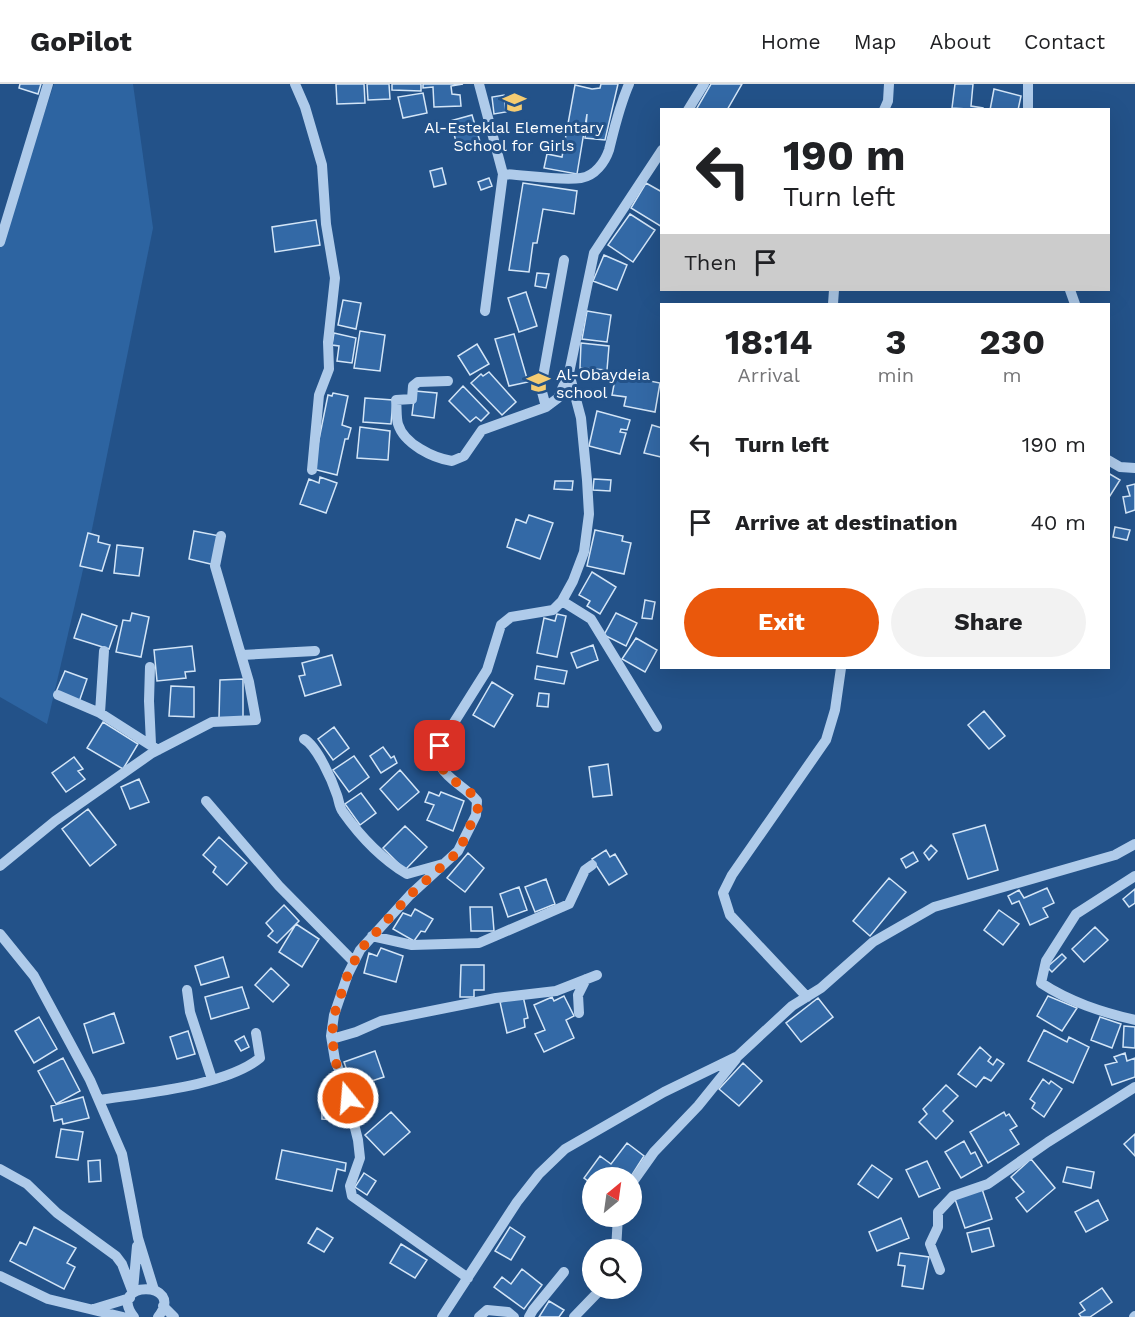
<!DOCTYPE html>
<html lang="en">
<head>
<meta charset="utf-8">
<style>
	body { margin:0; font-family:"Work Sans",sans-serif; background:#f2f2f2; color:#202124; height:100vh; display:flex; flex-direction:column; font-size:22px; white-space:nowrap }
	* { box-sizing:border-box; margin:0 }
	p { font-size:20px; color:#757577 }
	.icon { flex:none; width:33px; height:33px; fill:none; stroke:currentColor; stroke-width:2; stroke-linecap:round; stroke-linejoin:round }
	.map { position:relative; flex:1; overflow:hidden }
	.side { position:absolute; left:660px; top:219px; width:450px; height:366px; display:flex; flex-direction:column; background:#fff; border-radius:0px; box-shadow:0 6px 24px #0002 }
	.side>* { flex:none }
	.banner { position:absolute; left:660px; top:24px; width:450px; height:183px; border-radius:0px; box-shadow:0 6px 24px #0002; background:#fff; color:#202124; overflow:hidden }
	.needle { width:39px; rotate:29deg }
	.controls { position:absolute; left:582px; top:1083px; display:grid; gap:12px }
	.controls a { display:grid; place-items:center; width:60px; height:60px; border-radius:50%; background:#fff; box-shadow:0 6px 24px #0002; font-size:30px }
	.pin { position:absolute; display:grid; place-items:center; width:51px; height:51px; color:#fff; margin:-26px; border-radius:12px; box-shadow:0 3px 9px #0006 }
	.me { position:absolute; width:66px; margin:-33px; rotate:343deg; stroke-linejoin:round; filter:drop-shadow(0 0 4px #0008) }
	.turn { display:flex; align-items:center; gap:21px; height:126px; padding:0 24px; font-size:27px }
	.turn .icon { width:78px; height:78px; stroke-width:2.5 }
	.turn b { display:block; font-size:42px; line-height:51px }
	.then { display:flex; align-items:center; height:57px; padding:0 24px; background:#0003; gap:12px; font-size:22px }
	.eta { display:flex; justify-content:space-evenly; align-items:center; height:102px; text-align:center }
	.eta b { font-size:36px; font-weight:700; line-height:42px }
	.action { display:flex; gap:12px; margin-top:auto; padding:12px 24px }
	.action a { flex:1; height:69px; border-radius:36px; background:#ea580c; color:#fff; font-size:24px; font-weight:700; line-height:69px; text-align:center }
	.action a+a { background:#f2f2f2; color:#202124 }
	ul { padding:0; list-style:none }
	li { display:flex; align-items:center; gap:18px; height:78px; padding:0 24px }
	li div { flex:1 }
	li b { display:block; font-size:22px }
	li em { font-style:normal }
	header { display:flex; align-items:center; gap:36px; box-sizing:border-box; height:84px; padding:0 30px; background:#fff; border-bottom:2px solid #e0e0e0 }
	header strong { font-size:28px }
	nav { display:flex; gap:33px; margin-inline-start:auto; font-size:21px }
	.map>svg:first-child { display:block }
	.green { fill:#2d64a1 }
	.building { fill:#3369a6; stroke:#d3e5f7; stroke-width:1.5 }
	.lines { fill:none; stroke-linecap:round; stroke-linejoin:round }
	.minor { stroke:#afcbea; stroke-width:10 }
	.route { stroke:#ea580c; stroke-width:10; stroke-dasharray:0 18 }
	.labels { text-anchor:middle; dominant-baseline:central; stroke-width:6; stroke-linejoin:round; paint-order:stroke }
	.poi-label { font-size:16px; fill:#fff; stroke:#235289 }
</style>
</head>
<body>
<header>
<strong>GoPilot</strong>
<nav><a>Home</a><a>Map</a><a>About</a><a>Contact</a></nav>
</header>
<div class="map">
<svg width="1135" height="1233" viewBox="0 0 1135 1233">
	<rect width="100%" height="100%" fill="#235289"/>
	<!-- green -->
	<path class="green" d="M54,0H133L153,144L89,460L47,640L0,613V162Z"/>
	<!-- building -->
	<path class="building" d="M20,0H41L38,10L19,4Z
		M336,0H364L365,19L337,20Z
		M367,0H389L390,15L368,16Z
		M392,0H421V7L392,6Z
		M423,0H463L451,2L452,10L460,11L461,22L434,23L433,3L423,4Z
		M601,0H618L605,56L585,54L587,30L577,90L544,84L547,70L562,73L575,1L592,5L600,4Z
		M711,0H742L727,26H700L697,24Z
		M955,0H973L971,22L983,24V26L952,24Z
		M994,5L1021,12L1018,26H990Z
		M423,9L427,29L403,34L398,13Z
		M504,11L506,28L494,30L492,13Z
		M472,31L481,61L459,67L450,37Z
		M442,84L446,100L434,103L430,87Z
		M489,94L492,102L481,106L478,98Z
		M523,99L577,107L574,130L543,125L537,159H533L529,188L509,186Z
		M646,99L662,108V143L631,124Z
		M630,130L655,146L633,178L608,161Z
		M316,136L320,161L275,168L272,143Z
		M604,171L627,181L617,206L593,197Z
		M537,189L549,190L546,204L535,202Z
		M526,208L537,242L519,248L508,214Z
		M343,216L361,219L356,245L338,241Z
		M587,227L611,231L607,258L582,255Z
		M360,247L385,251L380,287L354,284Z
		M334,249L356,254L352,279L337,277L339,262L332,261Z
		M514,250L528,298L509,302L495,255Z
		M581,259L609,262L607,286L580,284Z
		M477,260L489,280L470,291L458,272Z
		M489,288L516,318L502,331L471,299L481,290L483,292Z
		M616,290L660,299L655,328L624,322L626,313L612,311Z
		M463,302L489,329L481,337L476,333L470,338L449,317Z
		M415,307L437,309L434,334L412,331Z
		M333,309L348,312L342,341L351,344L348,355H345L337,391L313,385L328,311L332,312Z
		M365,314L393,316L391,340L363,338Z
		M597,327L630,336L627,346L621,345L620,348L626,349L620,370L589,362Z
		M652,341L662,344L661,373L644,369Z
		M360,343L390,347L388,376L357,374Z
		M1108,389L1120,396L1108,415Z
		M320,393L337,399L326,429L300,420L309,395L319,399Z
		M594,395L611,396L610,407L593,406Z
		M555,397H573L572,406L554,405Z
		M1135,400V426L1126,429L1123,413L1130,412L1127,402Z
		M529,431L553,439L540,475L507,463L516,435L526,439Z
		M1115,443L1130,446L1127,456L1113,453Z
		M595,446L623,452L622,457L631,459L624,490L587,482Z
		M194,447L220,452L215,481L189,475Z
		M88,449L99,452L98,458L110,461L102,487L80,482Z
		M117,461L143,464L139,492L114,489Z
		M592,488L616,503L600,530L587,522L590,517L579,511Z
		M645,516L655,518L652,535L642,534Z
		M132,529L149,533L141,573L116,568L123,536L130,537Z
		M616,529L637,539L626,562L604,551Z
		M82,530L117,542L109,565L74,554Z
		M557,530L566,532L557,573L537,569L544,534L555,537Z
		M636,554L657,566L645,588L622,575Z
		M593,561L598,576L577,584L571,569Z
		M192,562L195,587L185,588L186,594L157,597L154,566Z
		M332,571L341,601L305,612L299,592L305,591L302,579Z
		M537,582L567,587L564,600L535,595Z
		M65,587L87,595L79,618L56,608Z
		M243,595V634H219L220,596Z
		M492,598L513,611L494,643L473,631Z
		M171,602L194,603V633L169,632Z
		M539,609L549,610L548,623L537,622Z
		M984,627L1005,652L989,665L968,641Z
		M103,638L138,660L123,685L87,664Z
		M334,643L349,664L333,676L318,655Z
		M383,663L391,674L394,672L397,679L381,689L370,672Z
		M354,672L369,693L349,708L333,686Z
		M74,673L83,685L78,687L85,695L66,708L52,689Z
		M608,680L612,711L593,713L589,683Z
		M400,686L419,708L398,726L380,705Z
		M139,695L149,718L130,725L121,703Z
		M429,708L439,712L441,708L464,717L453,747L427,736L434,721L425,718Z
		M361,709L376,729L360,741L345,720Z
		M88,725L116,761L90,782L62,745Z
		M985,741L998,786L968,795L953,750Z
		M405,742L427,763L405,786L383,764Z
		M219,753L247,779L227,801L213,788L216,783L203,771Z
		M931,761L937,767L929,776L924,769Z
		M606,766L610,773L615,770L627,790L609,801L592,775Z
		M913,768L918,777L906,784L901,775Z
		M468,769L484,784L465,808L447,794Z
		M889,794L906,808L870,852L853,837Z
		M546,795L555,820L535,828L525,803Z
		M519,803L527,826L508,833L500,810Z
		M1047,804L1054,819L1043,824L1048,833L1030,841L1019,817L1012,820L1008,812L1019,806L1024,814Z
		M1135,805V819L1129,823L1123,815Z
		M284,821L299,837L277,859L268,852L273,847L266,839Z
		M470,823H492L494,847H471Z
		M415,825L433,835L425,848L421,847L414,857L393,845L403,829L411,832Z
		M999,826L1019,840L1003,861L984,846Z
		M296,840L319,855L302,883L279,868Z
		M1095,843L1108,856L1084,878L1072,865Z
		M381,864L403,872L396,898L364,889L369,869L377,872Z
		M1062,870L1066,874L1052,888L1047,883Z
		M223,873L229,893L201,901L195,882Z
		M461,881H484V906H474V913H460Z
		M271,884L289,901L273,918L255,901Z
		M242,903L249,924L211,935L205,913Z
		M523,912L528,934L524,935L525,943L507,949L500,918Z
		M564,912L574,932L566,936L574,954L544,968L535,950L545,946L534,921L552,913L554,917Z
		M1048,912L1077,924L1062,947L1037,932Z
		M818,914L833,933L801,958L786,939Z
		M114,929L124,959L93,969L84,940Z
		M39,933L57,965L34,979L15,947Z
		M1100,933L1121,940L1112,964L1091,956Z
		M1124,942L1135,943V964L1123,963Z
		M1044,946L1067,958L1069,953L1089,963L1073,999L1028,977Z
		M188,947L195,970L177,975L170,953Z
		M244,952L249,963L241,967L235,957Z
		M980,963L991,973L988,977L993,981L997,975L1004,980L991,997L984,993L976,1003L958,990Z
		M375,967L384,993L353,1003L344,978Z
		M1125,969L1127,977L1135,974V993L1112,1001L1105,981L1117,978L1114,973Z
		M63,974L80,1007L56,1020L38,987Z
		M743,979L762,997L739,1022L719,1005Z
		M1043,995L1049,1000L1051,997L1062,1005L1044,1033L1032,1024L1035,1019L1030,1015Z
		M946,1001L958,1012L943,1027L953,1037L936,1055L919,1038L927,1030L923,1025Z
		M83,1013L89,1034L63,1040L62,1035L54,1037L51,1022Z
		M322,1025H338V1036L322,1035Z
		M391,1028L410,1048L384,1071L365,1051Z
		M1004,1028L1006,1032L1009,1030L1017,1042L1010,1046L1019,1060L988,1079L970,1048Z
		M61,1045L83,1048L78,1076L56,1073Z
		M1135,1050V1072L1124,1060Z
		M964,1057L971,1070L975,1068L982,1082L961,1094L945,1068Z
		M627,1059L644,1072L630,1094L622,1090L620,1094H592V1100L584,1094L600,1072L611,1080Z
		M282,1066L346,1079L345,1087L337,1085L332,1107L276,1095Z
		M1031,1075L1055,1104L1027,1128L1016,1114L1024,1108L1011,1093Z
		M100,1076L101,1097L89,1098L88,1077Z
		M927,1077L940,1104L919,1113L906,1086Z
		M872,1081L892,1095L878,1114L858,1100Z
		M1067,1083L1094,1088L1091,1104L1063,1098Z
		M364,1089L376,1097L367,1111L355,1103Z
		M982,1105L992,1135L965,1144L955,1115Z
		M1098,1116L1108,1136L1086,1148L1075,1128Z
		M901,1134L909,1154L877,1167L869,1148Z
		M34,1143L76,1164L67,1179L75,1183L64,1205L10,1177L20,1158L26,1161Z
		M510,1143L525,1153L511,1176L495,1167Z
		M317,1144L333,1154L324,1168L308,1159Z
		M989,1144L994,1162L972,1168L967,1149Z
		M401,1160L427,1176L415,1194L390,1179Z
		M900,1169L929,1173L923,1205L902,1202L905,1182L898,1181Z
		M522,1185L542,1201L524,1225L494,1203L502,1193L511,1200Z
		M1102,1204L1112,1218L1090,1233H1081L1079,1230L1085,1226L1080,1219Z
		M549,1217L564,1226L559,1233H539Z"/>
	<g class="lines">
		<!-- minor -->
		<path class="minor" d="M295,0L305,23L322,81L326,140L335,194L328,258L329,285L319,311L312,386
			M479,0L503,90L485,227
			M1028,0V26
			M688,26L704,0
			M884,26L888,17L889,0
			M503,90C525,91 560,97 581,94C595,92 605,78 609,66C615,42 619,23 629,0
			M0,158L48,0
			M1070,206L1075,220
			M833,220L834,206
			M448,297L418,298L413,302L412,315L396,316C397,323 396,333 398,340C404,360 433,374 452,377L464,372L482,346L546,323L558,314L569,289L594,169L662,66
			M546,323L541,304L564,176
			M1108,376L1120,383L1135,384
			M562,517L591,535L657,643
			M242,571L315,567
			M150,583L149,617L151,660
			M58,611L100,629L158,666
			M100,629L104,567
			M304,655C317,662 332,696 337,711C339,716 339,723 343,728C360,752 382,775 407,790L443,780
			M206,717L279,802L354,878
			M0,782L55,737L152,669L212,638L256,636L249,598L215,482L221,452
			M1135,792L1076,830L1046,877L1041,899C1070,918 1101,928 1135,936
			M0,850L34,892L90,996L122,1070L138,1154L154,1206
			M372,852L412,861L479,859L569,820L585,786L592,781
			M187,906L190,928L212,995
			M807,913L730,831L723,809L732,791L826,656L835,626L841,584
			M579,929L578,911L586,895
			M332,955L356,948L381,937L496,914L556,907L597,891
			M99,1016C144,1009 226,1002 260,974L256,949
			M0,1085L27,1100L57,1129L116,1172L122,1180L133,1209
			M632,1099L654,1068L698,1022L736,975
			M616,1166L618,1132
			M940,1186L930,1160L938,1143V1128L953,1112L988,1100L1048,1058L1135,1003
			M0,1192L48,1215L123,1233
			M468,1194L352,1112L350,1102L360,1074L358,1056L343,996L335,976L331,952L334,931L348,890L360,866L410,811L458,767L476,731L477,717C460,696 427,690 443,656L487,586L501,541L511,533L553,526L562,517L573,497L584,468L589,430L587,396L581,334L569,289
			M133,1206L137,1162
			M163,1222L174,1233
			M94,1225L130,1214
			M134,1233C105,1196 187,1196 158,1233
			M442,1233L517,1118L539,1090L565,1065L664,1008L738,972L792,922L821,904L873,858L934,823L1115,771L1135,760
			M479,1233L487,1226L508,1228L514,1233
			M529,1233L533,1226L564,1188
			M574,1233L602,1204
			M1134,1233L1135,1232"/>
	</g>
	<g class="lines">
		<!-- route -->
		<path class="route" d="M348,1014L335,976L332,952L334,931L348,890L360,866L410,811L459,767L478,724C476,697 433,702 440,662"/>
	</g>
	<!-- icons -->
	<defs>
		<symbol id="school-bare" viewBox="-9 -9 18 18"><path d="M0-5L7-2L0 1L-7-2ZM-4 1L0 2.5L4 1V4Q0 6-4 4Z" fill="#f5cc72" stroke="#235289" stroke-width="2.5" paint-order="stroke"/></symbol>
	</defs>
	<g fill-rule="evenodd">
		<use href="#school-bare" x="498" y="2" width="33" height="33"/>
		<use href="#school-bare" x="522" y="282" width="33" height="33"/>
	</g>
	<g class="labels">
		<!-- poi labels -->
		<g class="poi-label">
			<text x="514" y="43">Al-Esteklal Elementary<tspan x="514" dy="18">School for Girls</tspan></text>
			<text x="556" y="290" text-anchor="start">Al-Obaydeia<tspan x="556" dy="18">school</tspan></text>
		</g>
	</g>
</svg>
<div class="controls">
<a><svg class="needle" viewBox="-14 -14 28 28"><path d="M0-13l5 13h-10z" fill="#e53935"/><path d="M0 13l5-13h-10z" fill="#757577"/></svg></a>
<a><svg class="icon" aria-label="search" viewBox="0 0 24 24"><circle cx="10" cy="10" r="6"/><path d="M15 15l6 6"/></svg></a>
</div>
<div class="pin" style="left:440px;top:662px;background:#d93025"><svg class="icon" aria-label="arrive" viewBox="0 0 24 24"><path d="M6 21V4h12l-3 4 3 4H6"/></svg></div>
<svg class="me" style="left:348px;top:1014px" viewBox="-20 -20 40 40"><circle r="17" fill="#ea580c" stroke="#fff" stroke-width="3"/><path d="M0-11L8 9 0 5-8 9z" fill="#fff"/></svg>
<div class="banner">
<div class="turn"><svg class="icon" aria-label="left" viewBox="0 0 24 24"><path d="M17 20v-9H6M10 6l-5 5 5 5"/></svg><div><b>190 m</b>Turn left</div></div>
<div class="then">Then<svg class="icon" aria-label="arrive" viewBox="0 0 24 24"><path d="M6 21V4h12l-3 4 3 4H6"/></svg></div>
</div>
<section class="side">
<div class="eta">
<div><b>18:14</b><p>Arrival</p></div>
<div><b>3</b><p>min</p></div>
<div><b>230</b><p>m</p></div>
</div>
<ul>
<li><svg class="icon" aria-label="left" viewBox="0 0 24 24"><path d="M17 20v-9H6M10 6l-5 5 5 5"/></svg><div><b>Turn left</b></div><em>190 m</em></li>
<li><svg class="icon" aria-label="arrive" viewBox="0 0 24 24"><path d="M6 21V4h12l-3 4 3 4H6"/></svg><div><b>Arrive at destination</b></div><em>40 m</em></li>
</ul>
<div class="action"><a>Exit</a><a>Share</a></div>
</section>
</div>
</body>
</html>
